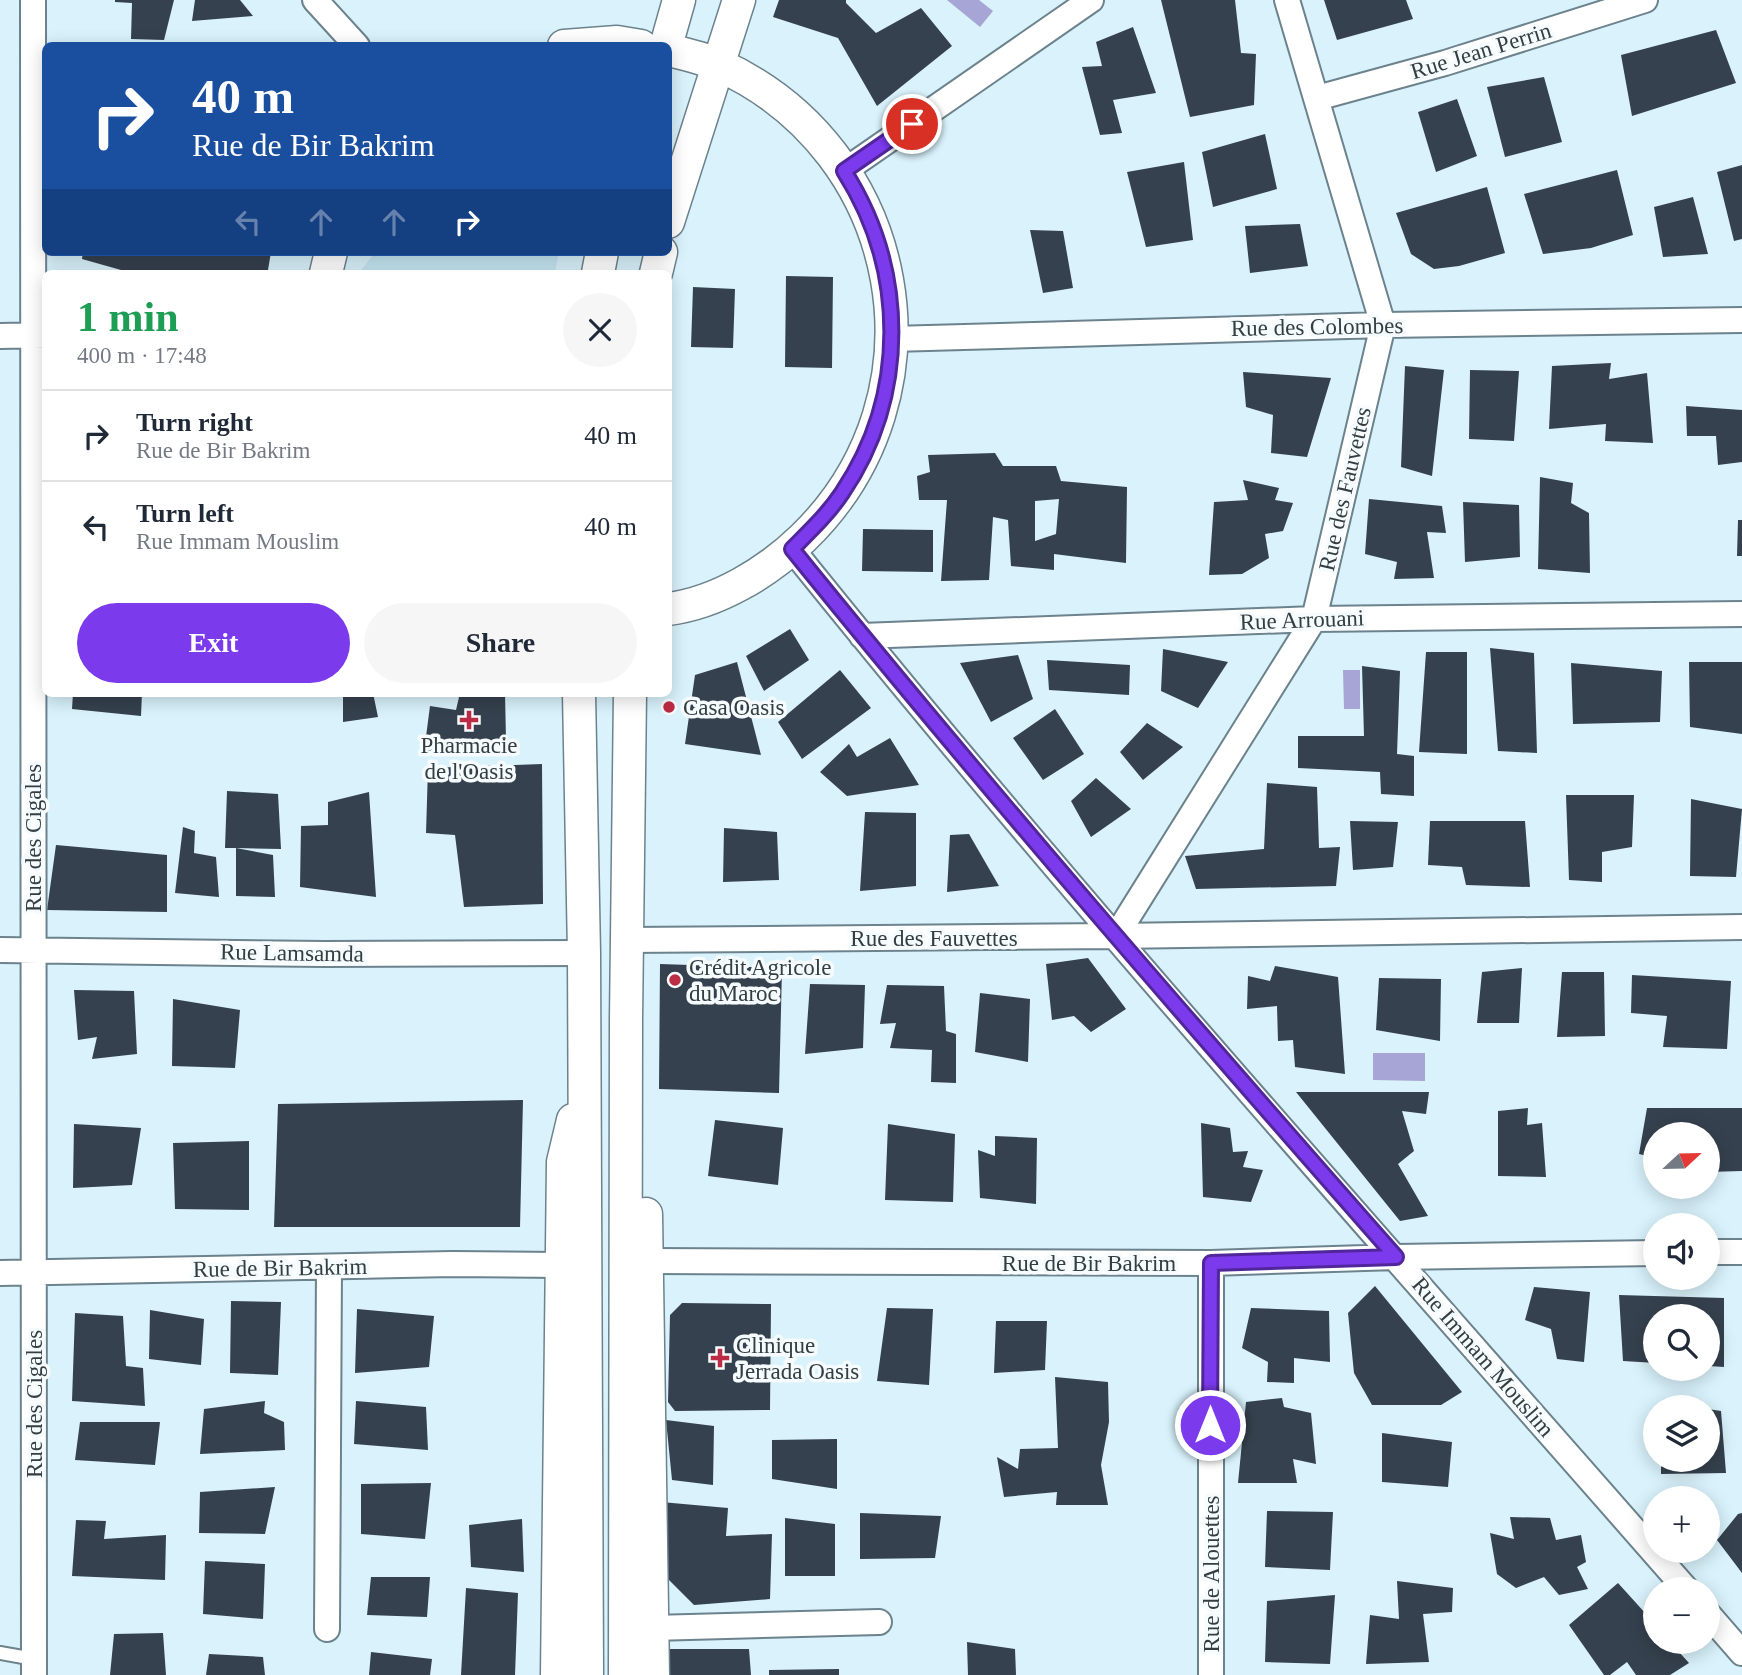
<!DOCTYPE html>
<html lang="en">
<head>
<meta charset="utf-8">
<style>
	body { margin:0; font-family:"Times New Roman",serif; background:#f6f6f7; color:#1f2937; height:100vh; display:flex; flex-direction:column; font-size:26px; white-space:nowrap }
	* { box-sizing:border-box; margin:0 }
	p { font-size:23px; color:#747a83 }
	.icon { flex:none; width:38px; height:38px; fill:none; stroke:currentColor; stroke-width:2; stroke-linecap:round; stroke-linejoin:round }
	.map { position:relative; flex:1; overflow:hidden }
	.panel { position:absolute; left:42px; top:270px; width:630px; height:427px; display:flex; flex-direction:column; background:#fff; border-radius:10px; box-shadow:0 4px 18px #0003 }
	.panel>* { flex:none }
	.top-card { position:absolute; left:42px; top:42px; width:630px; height:214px; border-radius:10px; box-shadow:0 4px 18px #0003; background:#1a4fa0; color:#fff; overflow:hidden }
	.needle { width:46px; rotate:68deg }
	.tools { position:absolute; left:1643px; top:1122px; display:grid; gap:14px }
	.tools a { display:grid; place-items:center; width:77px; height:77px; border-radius:50%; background:#fff; box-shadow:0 4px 18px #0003; font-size:35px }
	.pin { position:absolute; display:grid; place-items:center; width:60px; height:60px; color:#fff; margin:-30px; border:4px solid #fff; border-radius:50%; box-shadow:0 2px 7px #0007 }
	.me { position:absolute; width:77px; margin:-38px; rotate:0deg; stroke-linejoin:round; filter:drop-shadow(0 0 5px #0008) }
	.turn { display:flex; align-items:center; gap:24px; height:147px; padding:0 35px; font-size:32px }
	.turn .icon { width:91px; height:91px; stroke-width:2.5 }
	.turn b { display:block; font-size:49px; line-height:60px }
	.lanes { display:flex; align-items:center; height:66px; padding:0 35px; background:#0003; justify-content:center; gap:35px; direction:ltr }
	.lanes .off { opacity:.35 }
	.round { display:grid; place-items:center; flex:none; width:74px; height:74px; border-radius:37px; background:#f6f6f7 }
	.overview { display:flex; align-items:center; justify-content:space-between; height:119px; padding:0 35px }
	h1 { font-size:42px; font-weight:700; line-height:52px; color:#1e9e55 }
	.action { display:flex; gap:14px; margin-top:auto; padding:14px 35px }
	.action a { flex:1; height:80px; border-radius:42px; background:#7c3aed; color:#fff; font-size:28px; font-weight:700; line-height:80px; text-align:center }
	.action a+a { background:#f6f6f7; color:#1f2937 }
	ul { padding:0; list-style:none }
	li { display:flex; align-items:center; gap:21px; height:91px; padding:0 35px; border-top:2px solid #e0e1e3 }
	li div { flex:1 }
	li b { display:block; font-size:26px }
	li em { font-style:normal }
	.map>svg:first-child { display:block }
	.built { fill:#c5e5f3 }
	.water { fill:#a6a5d5 }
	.building { fill:#36414f; fill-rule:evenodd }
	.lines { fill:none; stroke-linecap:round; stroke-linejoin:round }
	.service-casing { stroke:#6c828c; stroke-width:16 }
	.minor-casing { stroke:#6c828c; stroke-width:28 }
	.tertiary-casing { stroke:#6c828c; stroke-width:35 }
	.service { stroke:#fff; stroke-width:12 }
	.minor { stroke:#fff; stroke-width:24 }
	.tertiary { stroke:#fff; stroke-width:32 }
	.route-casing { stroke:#51269a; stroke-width:18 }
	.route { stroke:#7c3aed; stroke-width:12 }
	.poi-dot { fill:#bc2c44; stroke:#f6fbfd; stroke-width:2.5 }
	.labels { text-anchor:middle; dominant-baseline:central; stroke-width:7; stroke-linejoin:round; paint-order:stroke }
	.street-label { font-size:23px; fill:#343e42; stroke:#f6fbfd }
	.poi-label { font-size:23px; fill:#343e42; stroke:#f6fbfd; text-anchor:start }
</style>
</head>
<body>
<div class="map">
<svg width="1742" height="1675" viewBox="0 0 1742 1675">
	<rect width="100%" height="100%" fill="#d9f2fc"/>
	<!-- built -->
	<path class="built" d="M375,252H557L558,257L555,273H359Z"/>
	<!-- water -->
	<path class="water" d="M947,0H979L993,11L980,27Z
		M1343,670H1360V709H1344Z
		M1373,1053H1425V1081L1373,1080Z"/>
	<!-- building -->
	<path class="building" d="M115,0H174L164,40L131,39L132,3L115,2Z
		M195,0H240L253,16L192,21Z
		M779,0H846V3L876,33L921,8L952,46L877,106L838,38L773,17Z
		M1161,0H1235L1241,53L1256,54L1254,105L1190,117Z
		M1324,0H1406L1413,19L1337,40Z
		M1133,27L1156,93L1113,100L1122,133L1100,135L1082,67L1102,66L1096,42Z
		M1716,30L1736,83L1632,116L1621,55Z
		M1544,77L1562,142L1505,157L1487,87Z
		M1457,99L1477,156L1436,172L1418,112Z
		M1265,134L1277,189L1213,207L1202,152Z
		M1184,162L1193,240L1146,247L1127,172Z
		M1742,165V239L1734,241L1717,172Z
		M1617,170L1633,235L1591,248L1543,254L1524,194Z
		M1487,187L1505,253L1459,266L1434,269L1411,254L1396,213Z
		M1693,197L1708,254L1663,257L1654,207Z
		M1300,224L1308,266L1250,273L1245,226Z
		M1030,230L1063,231L1073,288L1043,293Z
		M83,252H271L268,270L257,273H122L121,270L82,259Z
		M786,276L833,277L832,368L785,367Z
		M693,287L735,289L733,348L691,347Z
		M1611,363L1609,379L1647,373L1653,443L1605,441L1606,424L1549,429L1552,366Z
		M1405,366L1444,370L1432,476L1401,467Z
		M1470,370L1519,371L1514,441L1469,439Z
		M1243,372L1331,378L1307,457L1271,453L1273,415L1246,407Z
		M1686,406L1742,410V462L1718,465L1716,436H1687Z
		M995,453L1003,466H1056L1061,481L1127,487L1126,563L1054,554V570L1011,566L1008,520L993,517L989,580L941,581L947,500H919L917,476L930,472L928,455ZM1059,499L1056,534L1035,541V501Z
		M1540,477L1573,483L1571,503L1589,513L1590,573L1538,569Z
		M1243,480L1279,488L1275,500L1293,503L1283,531L1265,534L1269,558L1242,574L1209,575L1214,502L1248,500Z
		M1369,499L1442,506L1446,533L1427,532L1434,578L1394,579L1397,562L1365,554Z
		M1463,502L1519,505L1520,557L1465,562Z
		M1738,520H1742V556H1737Z
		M863,529L933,530V572L862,571Z
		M790,629L809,660L764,691L746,656Z
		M1490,648L1534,653L1537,753L1498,751Z
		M1163,649L1228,662L1198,708L1161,691Z
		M1426,652H1467V754L1419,752Z
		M1018,655L1033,699L991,722L960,663Z
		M1047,660L1130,665L1129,695L1049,690Z
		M737,662L761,755L685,744L695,675Z
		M1689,662H1742V734L1690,727Z
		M1571,663L1662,671L1660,722L1573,724Z
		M1362,666L1400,671L1397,754L1414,756V796L1381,794L1380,772L1298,768V736H1364Z
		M840,670L871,708L802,759L778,722Z
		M73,693H142L141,716L72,709Z
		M343,693H373L378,717L343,722Z
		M460,693H505L506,740L424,752L430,706L456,710Z
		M1055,709L1084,754L1043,780L1013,738Z
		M1147,723L1183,747L1143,780L1120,752Z
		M890,738L919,785L847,796L820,772L849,744L857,757Z
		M542,764L543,904L464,907L455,835L426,833L428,768Z
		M1096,778L1131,809L1091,837L1071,801Z
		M1267,783L1317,787L1319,848L1340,847L1336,886L1196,889L1185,856L1264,849Z
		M227,791L278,794L281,849L236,848L273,855L275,897L236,896V848H225Z
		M369,792L376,897L300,887L301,826L328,825V802Z
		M1566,795H1634L1632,847L1602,852V882L1569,880Z
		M1691,799L1742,809L1736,877L1690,876Z
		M865,812L916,813V886L860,891Z
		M1350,821L1398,822L1393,867L1353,870Z
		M1430,821H1525L1530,887L1466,885L1462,867L1428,865Z
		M183,827L195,831L194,853L216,857L219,897L175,893Z
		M724,828L777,832L779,880L723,882Z
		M969,834L999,886L947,892L950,835Z
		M56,845L167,855V912L47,910Z
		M1088,958L1126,1009L1091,1032L1074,1016L1052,1020L1046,964Z
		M660,964L782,968L779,1093L659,1089Z
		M1275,966L1338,977L1345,1074L1295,1067L1293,1040L1278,1041L1277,1006L1247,1009L1248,976L1270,981Z
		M1522,968L1519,1023H1477L1482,972Z
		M1562,972H1604L1605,1036L1557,1037Z
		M1632,975L1731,981L1727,1049L1663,1047L1667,1016L1631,1013Z
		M1379,978L1441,979L1440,1041L1376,1030Z
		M810,984L865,985L863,1048L805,1054Z
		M887,985L944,986L946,1031L956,1034V1083L931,1082L932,1050L890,1048L896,1023L880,1024Z
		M74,990L134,991L137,1054L92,1059L97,1037L78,1040Z
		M980,993L1030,999L1028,1062L975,1052Z
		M173,999L240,1010L235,1068L172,1066Z
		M1296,1092H1429L1426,1114L1402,1111L1414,1151L1398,1164L1428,1216L1400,1221Z
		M523,1100L520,1227H274L278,1104Z
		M1528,1108L1527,1125L1542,1123L1546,1177L1498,1176V1111Z
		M1647,1108H1742V1171L1708,1172V1134H1656V1158L1639,1154Z
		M715,1120L783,1128L778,1185L708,1176Z
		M1201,1123L1230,1128L1233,1152L1248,1151L1243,1167L1263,1170L1251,1202L1203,1197Z
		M74,1124L141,1128L132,1185L73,1188Z
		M888,1124L955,1134L953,1202L885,1200Z
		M995,1136L1037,1138L1036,1204L980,1198L978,1150L995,1156Z
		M249,1141V1210L175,1209L173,1143Z
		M1375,1286L1462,1392L1441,1405H1372L1354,1373L1348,1313Z
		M1534,1287L1590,1292L1584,1362L1557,1359L1551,1329L1525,1320Z
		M1619,1295L1724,1298V1367L1708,1366V1316H1656V1363L1623,1361Z
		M231,1301L281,1302L278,1375L230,1373Z
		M682,1303L771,1304L770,1410L675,1411L668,1402L670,1315Z
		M887,1308L933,1309L929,1385L877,1381Z
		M1251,1308L1329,1311L1330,1362L1294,1358V1383L1267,1382L1268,1362L1242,1348Z
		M357,1309L434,1316L429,1367L355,1373Z
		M150,1310L204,1319L201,1365L149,1359Z
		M75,1313L123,1316L126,1366L143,1368L145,1406L72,1401Z
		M996,1321H1047L1045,1370L994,1373Z
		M1055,1377L1108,1382L1109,1422L1101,1465L1108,1505H1056L1057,1492L1004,1497L997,1457L1018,1469L1020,1449L1058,1448Z
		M1282,1398L1284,1407L1311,1413L1316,1464L1293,1459L1297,1483H1238L1246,1402Z
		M265,1401L264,1413L284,1422L285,1450L200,1454L204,1409Z
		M356,1401L426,1407L428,1450L354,1444Z
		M1708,1409L1721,1411L1726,1473L1661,1474V1460H1708Z
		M666,1420L714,1426L713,1485L672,1480Z
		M80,1422H160L155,1465L75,1460Z
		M1382,1433L1452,1442L1448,1487L1382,1482Z
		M837,1439V1489L772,1479V1440Z
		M431,1483L425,1539L361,1534V1484Z
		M275,1487L265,1534L199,1533L200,1492Z
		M661,1502L728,1508L726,1536L772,1534L770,1599L694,1605L663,1574Z
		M1267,1511L1333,1512L1330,1570L1265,1567Z
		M860,1513L941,1516L935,1558L860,1559Z
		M1742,1513V1573L1717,1540L1738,1514Z
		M1510,1517L1550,1518L1556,1540L1581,1535L1586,1562L1577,1567L1588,1589L1559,1595L1544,1577L1516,1588L1497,1574L1490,1533L1514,1539Z
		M785,1518L835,1524V1576H785Z
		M522,1519L524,1572L471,1567L469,1525Z
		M76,1520L106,1521L104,1539L166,1535L165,1580L72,1576Z
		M205,1561L265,1564L263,1619L203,1614Z
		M371,1577H430L427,1617L367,1615Z
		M1397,1581L1453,1588L1452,1612L1423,1614L1429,1662L1366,1664L1370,1615L1399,1619Z
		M1618,1583L1656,1625V1642H1670L1689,1663L1670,1675H1636L1627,1662L1610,1675H1604L1569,1625Z
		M466,1588L518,1593L515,1675H461Z
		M1335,1595L1330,1664L1265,1662L1267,1601Z
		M163,1633L166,1675H110L114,1634Z
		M967,1642L1015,1649L1016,1675H968Z
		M670,1649H749L751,1675H669Z
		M371,1652L432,1659L430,1675H369Z
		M209,1654L263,1657L265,1675H206Z
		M839,1669V1675H769V1670Z"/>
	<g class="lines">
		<defs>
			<path id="service" d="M0,1653L34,1659"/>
			<path id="minor" d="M33,0L34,1675
				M315,0L357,46
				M1317,98L1445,63L1645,0
				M844,171L1091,0
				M0,336L46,335
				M892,339L1383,325L1742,320
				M792,549C1078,905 1385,1245 1686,1589
				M862,636L1314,619L1742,614
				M1116,936L1742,927
				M627,940L1116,936L1314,619L1383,325L1287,0
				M0,950L324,954L584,953
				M1708,1252H1742
				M647,1261L1211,1263L1396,1257L1656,1253
				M1211,1263V1675
				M0,1273L452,1264L560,1265
				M1708,1614L1742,1653
				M652,1628L879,1622
				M327,1629L329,1267"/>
			<path id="tertiary" d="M564,46L617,42L641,46
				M666,46L679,0
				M668,50C685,54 703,58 719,65C907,150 951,395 803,538C768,572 717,603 668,609
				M668,222L739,0
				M326,273L331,252
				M598,273L602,252
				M656,273L661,252
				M579,693L584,953L587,1675
				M646,1214L653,1675
				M557,1675L563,1162L573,1120
				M625,1675L626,1020L630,693"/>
		</defs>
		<!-- service casing -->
		<use href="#service" class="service-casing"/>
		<!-- minor casing -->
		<use href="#minor" class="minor-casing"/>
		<!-- tertiary casing -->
		<use href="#tertiary" class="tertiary-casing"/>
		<!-- service -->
		<use href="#service" class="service"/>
		<!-- minor -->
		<use href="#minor" class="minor"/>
		<!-- tertiary -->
		<use href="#tertiary" class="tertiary"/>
	</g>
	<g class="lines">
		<defs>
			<path id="route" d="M912,124L844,171C907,270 908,395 842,493C828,514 810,531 792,549C987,790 1191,1024 1396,1257L1211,1263L1210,1425"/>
		</defs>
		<!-- route casing -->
		<use href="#route" class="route-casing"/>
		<!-- route -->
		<use href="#route" class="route"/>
	</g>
	<!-- markers -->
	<g class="poi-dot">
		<circle cx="669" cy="707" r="7"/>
		<path d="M465.5 709.5h7v7h7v7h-7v7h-7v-7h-7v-7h7z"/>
		<circle cx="675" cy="980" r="7"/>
		<path d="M716.5 1347.5h7v7h7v7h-7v7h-7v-7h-7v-7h7z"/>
	</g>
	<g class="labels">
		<!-- street labels -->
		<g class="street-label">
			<text transform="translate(1481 51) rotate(-17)">Rue Jean Perrin</text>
			<text transform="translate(1317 327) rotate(-1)">Rue des Colombes</text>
			<text transform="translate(1345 489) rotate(-77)">Rue des Fauvettes</text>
			<text transform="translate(1302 620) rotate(-2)">Rue Arrouani</text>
			<text transform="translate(33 838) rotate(-90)">Rue des Cigales</text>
			<text x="934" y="938">Rue des Fauvettes</text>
			<text transform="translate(292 953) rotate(1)">Rue Lamsamda</text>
			<text x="1089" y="1263">Rue de Bir Bakrim</text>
			<text transform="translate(280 1268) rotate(-1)">Rue de Bir Bakrim</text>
			<text transform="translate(1483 1357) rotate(49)">Rue Immam Mouslim</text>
			<text transform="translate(34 1404) rotate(-90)">Rue des Cigales</text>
			<text transform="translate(1211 1574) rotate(-90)">Rue de Alouettes</text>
		</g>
		<!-- poi labels -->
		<g class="poi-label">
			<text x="683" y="707">Casa Oasis</text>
			<text x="469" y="745" text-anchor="middle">Pharmacie<tspan x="469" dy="26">de l'Oasis</tspan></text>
			<text x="689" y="967">Crédit Agricole<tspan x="689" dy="26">du Maroc</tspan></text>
			<text x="736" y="1345">Clinique<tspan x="736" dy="26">Jerrada Oasis</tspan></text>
		</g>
	</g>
</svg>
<div class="tools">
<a><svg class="needle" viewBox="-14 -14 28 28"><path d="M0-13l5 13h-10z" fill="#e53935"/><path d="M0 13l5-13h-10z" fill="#747a83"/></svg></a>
<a><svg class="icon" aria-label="sound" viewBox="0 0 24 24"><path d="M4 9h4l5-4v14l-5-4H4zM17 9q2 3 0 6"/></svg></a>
<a><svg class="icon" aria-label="search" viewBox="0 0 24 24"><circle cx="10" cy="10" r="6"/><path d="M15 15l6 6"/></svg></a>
<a><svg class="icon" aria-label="layers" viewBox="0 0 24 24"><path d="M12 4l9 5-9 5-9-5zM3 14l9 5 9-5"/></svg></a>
<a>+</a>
<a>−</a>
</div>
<div class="pin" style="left:912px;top:124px;background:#d93025"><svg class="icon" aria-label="arrive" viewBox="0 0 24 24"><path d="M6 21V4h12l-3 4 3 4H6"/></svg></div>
<svg class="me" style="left:1210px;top:1425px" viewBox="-20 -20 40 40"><circle r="17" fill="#7c3aed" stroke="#fff" stroke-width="3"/><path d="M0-11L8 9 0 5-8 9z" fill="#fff"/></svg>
<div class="top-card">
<div class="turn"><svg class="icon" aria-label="right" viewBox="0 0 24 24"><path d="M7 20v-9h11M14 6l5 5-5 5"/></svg><div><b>40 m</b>Rue de Bir Bakrim</div></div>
<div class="lanes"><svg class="icon off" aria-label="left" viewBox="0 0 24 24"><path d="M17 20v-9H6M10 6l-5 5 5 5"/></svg><svg class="icon off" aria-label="ahead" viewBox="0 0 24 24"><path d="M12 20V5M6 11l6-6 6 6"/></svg><svg class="icon off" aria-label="ahead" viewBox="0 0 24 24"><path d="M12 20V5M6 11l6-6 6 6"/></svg><svg class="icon" aria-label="right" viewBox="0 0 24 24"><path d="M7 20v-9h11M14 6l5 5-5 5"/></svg></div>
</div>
<section class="panel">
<div class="overview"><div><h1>1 min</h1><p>400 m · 17:48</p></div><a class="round"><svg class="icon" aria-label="close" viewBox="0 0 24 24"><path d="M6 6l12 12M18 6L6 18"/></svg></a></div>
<ul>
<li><svg class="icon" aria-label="right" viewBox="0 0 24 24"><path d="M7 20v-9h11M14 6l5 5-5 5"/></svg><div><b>Turn right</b><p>Rue de Bir Bakrim</p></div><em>40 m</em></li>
<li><svg class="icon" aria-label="left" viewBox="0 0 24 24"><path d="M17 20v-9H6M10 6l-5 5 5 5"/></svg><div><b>Turn left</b><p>Rue Immam Mouslim</p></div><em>40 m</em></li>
</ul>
<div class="action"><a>Exit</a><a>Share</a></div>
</section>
</div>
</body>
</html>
